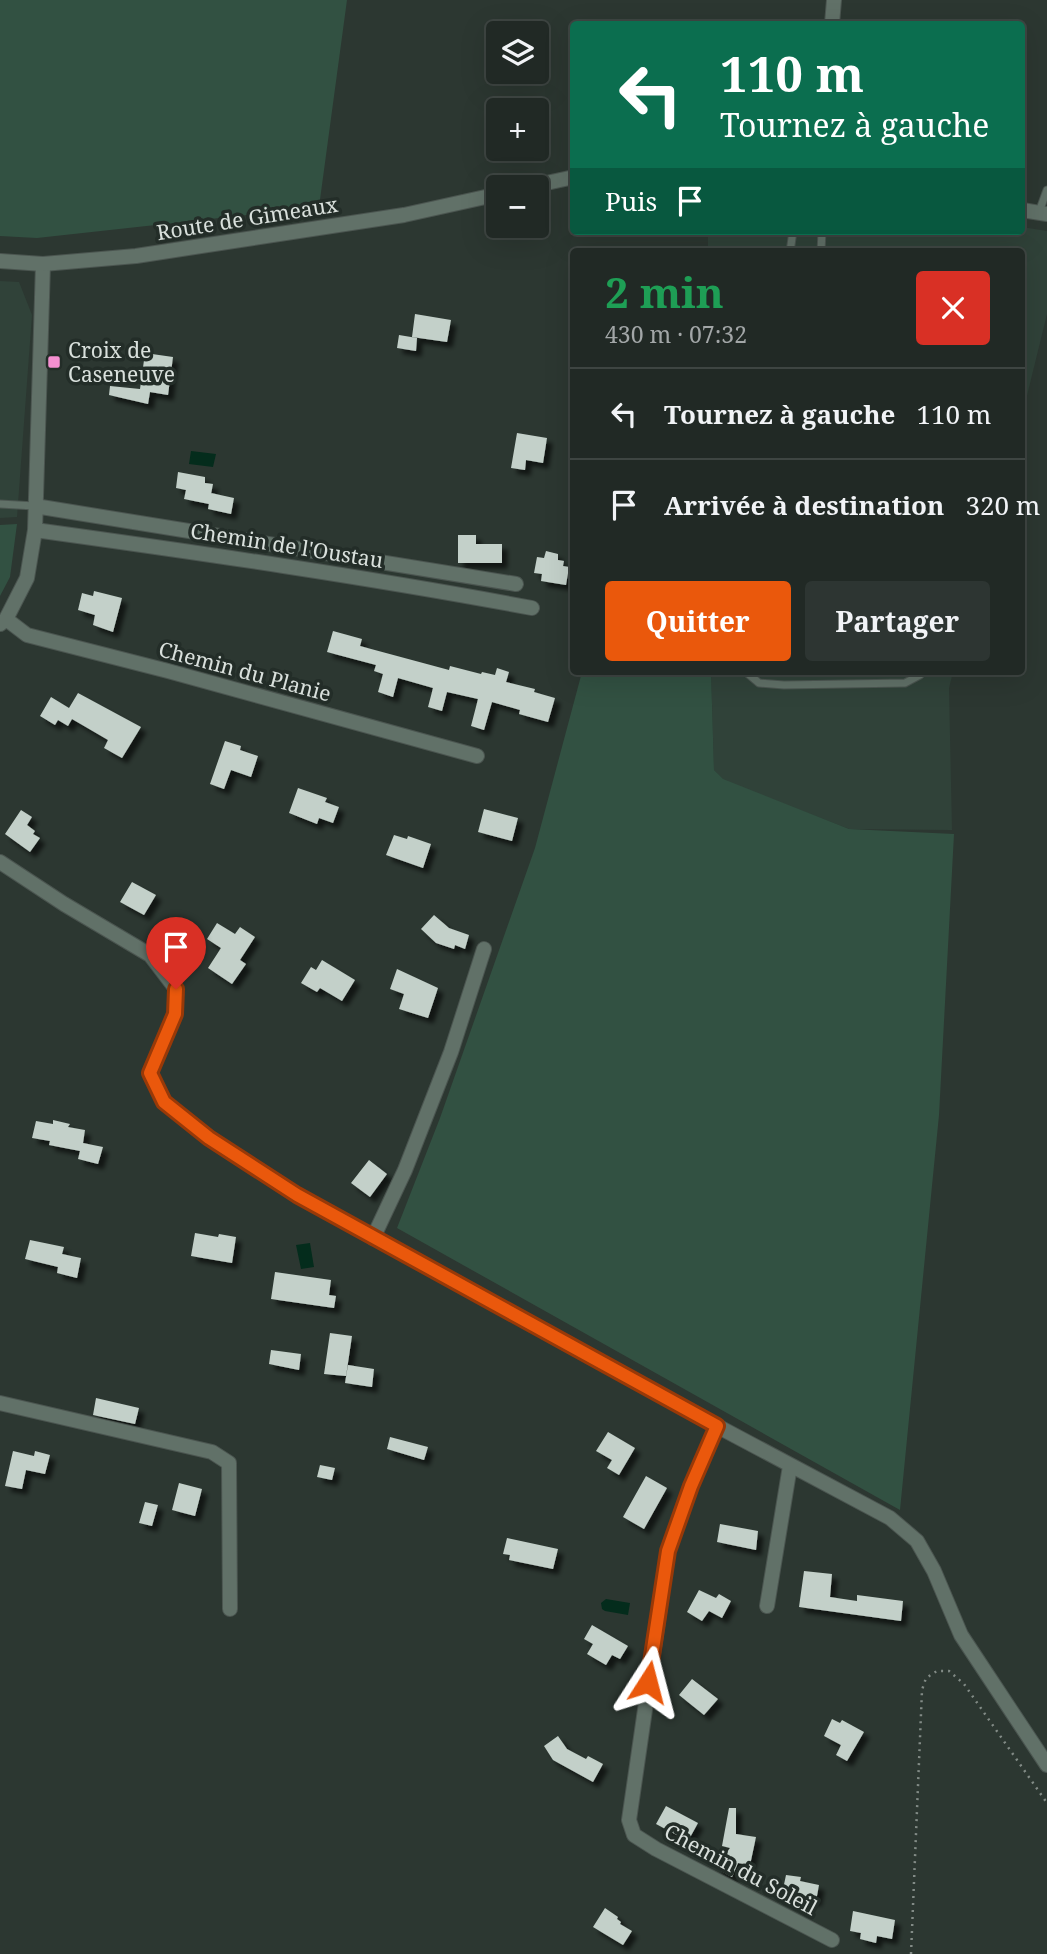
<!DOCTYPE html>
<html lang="fr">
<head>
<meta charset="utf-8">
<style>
	body { margin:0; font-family:"Noto Serif",serif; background:#2d3532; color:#f1f3f6; height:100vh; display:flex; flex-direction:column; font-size:26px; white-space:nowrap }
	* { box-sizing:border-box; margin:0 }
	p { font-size:23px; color:#a2a6a7 }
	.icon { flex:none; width:38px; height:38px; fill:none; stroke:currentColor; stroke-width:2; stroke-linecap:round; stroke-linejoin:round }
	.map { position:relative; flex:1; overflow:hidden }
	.drawer { position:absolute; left:570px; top:248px; width:455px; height:427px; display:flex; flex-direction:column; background:#212925; border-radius:7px; box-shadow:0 7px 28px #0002,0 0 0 2px #3e4542 }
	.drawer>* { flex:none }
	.guide { position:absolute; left:570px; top:21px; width:455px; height:214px; border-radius:7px; box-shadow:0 7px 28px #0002,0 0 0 2px #3e4542; background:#0b6e4f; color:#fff; overflow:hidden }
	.tools { position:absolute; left:486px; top:21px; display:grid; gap:14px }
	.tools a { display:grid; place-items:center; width:63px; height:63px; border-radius:7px; background:#212925; box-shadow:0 7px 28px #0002,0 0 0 2px #3e4542; font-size:35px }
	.pin { position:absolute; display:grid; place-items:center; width:60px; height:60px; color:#fff; margin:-72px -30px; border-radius:50% 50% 50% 0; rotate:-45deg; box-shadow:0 0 7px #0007 }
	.pin .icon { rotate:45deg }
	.me { position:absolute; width:77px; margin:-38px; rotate:9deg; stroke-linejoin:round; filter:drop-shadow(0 0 5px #0008) }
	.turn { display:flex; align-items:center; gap:24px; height:147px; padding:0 35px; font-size:32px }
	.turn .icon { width:91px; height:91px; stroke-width:2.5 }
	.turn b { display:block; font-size:49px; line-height:60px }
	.then { display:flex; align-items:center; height:66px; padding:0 35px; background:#0003; gap:14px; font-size:26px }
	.round { display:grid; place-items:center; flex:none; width:74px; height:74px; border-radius:7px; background:#2d3532 }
	.summary { display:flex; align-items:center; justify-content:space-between; height:119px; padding:0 35px }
	h1 { font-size:42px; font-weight:700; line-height:52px; color:#1e9e55 }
	.primary-button { display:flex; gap:14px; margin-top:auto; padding:14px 35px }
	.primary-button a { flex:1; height:80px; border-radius:7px; background:#ea580c; color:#fff; font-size:28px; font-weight:700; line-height:80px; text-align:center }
	.primary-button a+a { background:#2d3532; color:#f1f3f6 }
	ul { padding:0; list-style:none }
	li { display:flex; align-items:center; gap:21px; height:91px; padding:0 35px; border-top:2px solid #3e4542 }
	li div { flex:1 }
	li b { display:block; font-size:26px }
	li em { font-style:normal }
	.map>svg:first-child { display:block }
	.built { fill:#304239 }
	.green { fill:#325142 }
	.water { fill:#042c1c }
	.building { fill:#c3d0c9; filter:url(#shadow) }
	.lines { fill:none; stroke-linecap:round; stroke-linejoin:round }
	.service-casing { stroke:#4b5550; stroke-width:9 }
	.minor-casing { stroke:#4b5550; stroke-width:16 }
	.tertiary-casing { stroke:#4b5550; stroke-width:16 }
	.path { stroke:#828b86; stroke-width:2.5; stroke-dasharray:2 5; stroke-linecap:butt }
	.service { stroke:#617168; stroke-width:7 }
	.minor { stroke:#617168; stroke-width:14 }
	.tertiary { stroke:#617168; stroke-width:14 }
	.route-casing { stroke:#983908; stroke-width:18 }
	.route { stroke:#ea580c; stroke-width:12 }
	.poi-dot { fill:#f590d1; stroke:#232d28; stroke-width:2.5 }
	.labels { text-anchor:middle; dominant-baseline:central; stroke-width:7; stroke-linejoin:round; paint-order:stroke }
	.street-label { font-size:21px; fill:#d9e0dc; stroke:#232d28 }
	.poi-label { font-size:21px; fill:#d9e0dc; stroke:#232d28; text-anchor:start }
</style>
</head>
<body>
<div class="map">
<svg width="1047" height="1954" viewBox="0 0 1047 1954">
	<defs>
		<filter id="shadow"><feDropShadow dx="5.5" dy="5.5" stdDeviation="2" flood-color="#0009"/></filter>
	</defs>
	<rect width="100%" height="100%" fill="#2c3731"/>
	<!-- built -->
	<path class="built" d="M1022,227L1047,231V314L1022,416V252H708V231H1022Z
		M0,281L19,282L32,315L17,517L0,518Z
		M711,672H953L949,688L952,830L849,829L723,780L714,770Z"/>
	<!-- green -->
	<path class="green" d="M0,0H347L319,207L37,238L0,236Z
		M17,524L10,577L0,596V525Z
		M582,672H711L714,770L723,779L849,829L954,834L939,1115L900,1510L397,1228L440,1118L535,848Z"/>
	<!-- water -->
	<path class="water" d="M191,451L216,454L213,467L189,464Z
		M310,1243L314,1267L301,1269L296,1245Z
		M606,1599L630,1603L628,1615L605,1611L602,1609L601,1603Z"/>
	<!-- building -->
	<path class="building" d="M415,314L451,320L447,342L412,337Z
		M399,335L417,338L416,351L397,348Z
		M145,353L173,357L168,395L150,392L148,404L109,395L110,386L140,389Z
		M517,433L547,438L543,463L526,460L525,470L511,468Z
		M178,472L205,477V483L213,484L209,504L184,499L186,490L176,488Z
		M211,493L234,498L231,514L208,509Z
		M458,535H476V544H502V563H458Z
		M546,551L558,554V560L564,561L563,566L569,567L566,585L541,581L542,574L534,573L537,557L544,558Z
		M94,591L122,598L113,632L93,625L95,615L78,610L82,593L93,596Z
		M333,631L362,639L360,646L449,670L450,666L481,674L482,672L495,675L497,668L509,672L506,682L535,689L534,692L555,698L548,722L519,714L520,710L492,702L484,730L471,726L478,699L447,692L442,711L428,707L433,688L398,678L393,697L378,692L383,674L374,671L376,665L327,652Z
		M78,693L141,727L122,758L104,748L108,740L72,719L68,726L58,720L55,725L40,716L51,697L69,708Z
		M225,741L241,746L240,750L258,756L251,777L231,770L224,789L210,784Z
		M298,788L327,798L325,802L339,807L333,823L319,818L317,824L289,813Z
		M484,809L518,818L512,841L478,832Z
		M21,810L32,817L27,825L35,831L33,834L40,838L30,852L5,834Z
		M394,835L407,839L408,836L431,844L423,868L386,855Z
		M132,882L156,895L144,915L120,902Z
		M434,915L449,928L469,935L465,949L455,945L454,949L436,943L421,929Z
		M217,923L235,934L240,927L255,937L240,960L246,964L232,984L208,968L221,948L207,939Z
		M322,960L355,980L342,1001L320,988L317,992L301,983L311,967L316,970Z
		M397,969L438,988L428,1018L399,1009L404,994L390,989Z
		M53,1120L70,1124L68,1127L85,1130L83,1143L103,1147L98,1164L78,1159L80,1151L49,1145L50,1141L32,1138L36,1121L53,1124Z
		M369,1160L387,1174L370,1197L351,1183Z
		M195,1233L218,1237L219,1234L236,1237L232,1263L191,1256Z
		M30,1240L64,1247L62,1254L81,1258L77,1278L57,1273L58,1267L25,1259Z
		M275,1272L331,1280L329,1295L336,1296L334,1308L271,1299Z
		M330,1333L352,1336L346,1376L324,1374Z
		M271,1350L301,1354L299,1370L269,1364Z
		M348,1365L374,1369L372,1387L345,1383Z
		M96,1398L139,1408L135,1424L93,1415Z
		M608,1432L635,1448L619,1475L607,1468L612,1460L596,1451Z
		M390,1437L428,1447L424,1460L387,1449Z
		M13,1451L34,1456L35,1451L50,1455L45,1474L26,1470L22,1489L5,1486Z
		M320,1465L335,1468L332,1480L317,1477Z
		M646,1476L667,1488L644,1529L623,1517Z
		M179,1483L202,1489L195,1516L172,1510Z
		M145,1502L158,1505L152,1526L139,1523Z
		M720,1524L758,1531L756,1550L717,1542Z
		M507,1538L558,1549L553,1569L509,1560L510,1555L503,1554Z
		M804,1571L832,1574L830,1597L857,1601V1595L903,1601L901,1621L799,1607Z
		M699,1590L716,1598L719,1594L731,1601L722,1618L709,1611L702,1621L687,1612Z
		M592,1625L628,1646L620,1659L612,1655L606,1665L587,1654L593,1644L584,1639Z
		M692,1679L718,1699L704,1715L679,1695Z
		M832,1719L840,1723L842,1720L864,1732L847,1761L836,1755L841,1745L824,1736Z
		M558,1736L567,1749L586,1759L588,1756L603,1764L593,1782L553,1760L544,1746Z
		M666,1806L698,1823L688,1841L656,1824Z
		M729,1808H736V1834L756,1837L750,1865L738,1863L732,1877L716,1868L730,1848L722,1846Z
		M786,1875L801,1877L800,1881L819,1885L816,1901L782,1894Z
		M605,1908L618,1917L617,1919L621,1922L620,1924L632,1931L623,1945L593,1927Z
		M853,1911L895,1920L892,1939L877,1936L876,1943L860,1939L861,1933L850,1931Z"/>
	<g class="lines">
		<defs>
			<path id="service" d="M1039,212L1047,190
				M790,252L793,231
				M821,252L822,231
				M0,504L35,506
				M746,672L759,683L784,685L905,683L920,675L922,672"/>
			<path id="minor" d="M832,24L834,0
				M35,506L516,584
				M35,530C201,553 367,577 532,608
				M6,619L27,635L168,671L477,756
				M0,624L6,619L27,578L35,530L43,264
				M0,862L64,904L150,955L176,989L175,1014L150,1073L164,1102L209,1138L297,1195L717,1426L890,1518L917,1541L934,1571L961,1635L1047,1765
				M373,1238L405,1170L451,1052L484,949
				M0,1403L212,1452L229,1463L230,1609
				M717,1426L691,1486L668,1551L629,1820L634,1835L656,1849L832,1940
				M767,1606L790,1466"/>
			<path id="tertiary" d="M528,187L574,177
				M1022,210L1047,214
				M0,261L43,264L136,256L404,215L499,194"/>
		</defs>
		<!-- service casing -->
		<use href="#service" class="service-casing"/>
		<!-- minor casing -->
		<use href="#minor" class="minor-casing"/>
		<!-- tertiary casing -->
		<use href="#tertiary" class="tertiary-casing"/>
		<!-- path -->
		<path class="path" d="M911,1954L922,1690L926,1678L937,1671H949L964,1684L1047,1803"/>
		<!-- service -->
		<use href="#service" class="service"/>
		<!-- minor -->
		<use href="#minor" class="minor"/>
		<!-- tertiary -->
		<use href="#tertiary" class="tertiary"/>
	</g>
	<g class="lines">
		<defs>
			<path id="route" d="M176,989L175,1014L150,1073L164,1102L209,1138L297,1195L717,1426L691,1486L668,1551L648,1682"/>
		</defs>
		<!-- route casing -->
		<use href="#route" class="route-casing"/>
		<!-- route -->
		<use href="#route" class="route"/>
	</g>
	<!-- markers -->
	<rect class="poi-dot" x="47" y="355" width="14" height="14" rx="3.5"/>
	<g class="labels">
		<!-- street labels -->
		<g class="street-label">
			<text transform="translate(247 218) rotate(-9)">Route de Gimeaux</text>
			<text transform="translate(287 545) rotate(9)">Chemin de l'Oustau</text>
			<text transform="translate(245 671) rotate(15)">Chemin du Planie</text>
			<text transform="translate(741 1869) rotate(28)">Chemin du Soleil</text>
		</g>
		<!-- poi labels -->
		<g class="poi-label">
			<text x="68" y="350">Croix de<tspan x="68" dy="24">Caseneuve</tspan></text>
		</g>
	</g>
</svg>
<div class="tools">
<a><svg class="icon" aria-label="layers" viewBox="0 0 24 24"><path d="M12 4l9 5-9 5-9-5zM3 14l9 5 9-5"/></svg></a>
<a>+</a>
<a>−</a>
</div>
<div class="pin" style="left:176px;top:989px;background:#d93025"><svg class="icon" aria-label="arrive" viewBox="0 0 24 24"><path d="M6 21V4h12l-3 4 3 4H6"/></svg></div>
<svg class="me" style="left:648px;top:1682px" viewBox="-20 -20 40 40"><path d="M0-17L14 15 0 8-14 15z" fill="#ea580c" stroke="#fff" stroke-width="4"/></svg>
<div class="guide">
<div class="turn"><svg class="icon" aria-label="left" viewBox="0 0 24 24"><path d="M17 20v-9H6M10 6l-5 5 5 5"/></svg><div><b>110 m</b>Tournez à gauche</div></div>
<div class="then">Puis<svg class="icon" aria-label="arrive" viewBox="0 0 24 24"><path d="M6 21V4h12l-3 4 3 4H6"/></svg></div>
</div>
<section class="drawer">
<div class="summary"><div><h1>2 min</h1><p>430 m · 07:32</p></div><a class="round" style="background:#d93025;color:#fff"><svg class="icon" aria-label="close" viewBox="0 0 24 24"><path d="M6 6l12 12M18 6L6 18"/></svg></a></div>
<ul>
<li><svg class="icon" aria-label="left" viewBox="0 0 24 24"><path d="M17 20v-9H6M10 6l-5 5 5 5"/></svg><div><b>Tournez à gauche</b></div><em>110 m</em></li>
<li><svg class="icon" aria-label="arrive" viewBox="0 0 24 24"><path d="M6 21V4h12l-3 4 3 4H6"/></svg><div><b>Arrivée à destination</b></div><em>320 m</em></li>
</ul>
<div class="primary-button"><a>Quitter</a><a>Partager</a></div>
</section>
</div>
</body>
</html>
